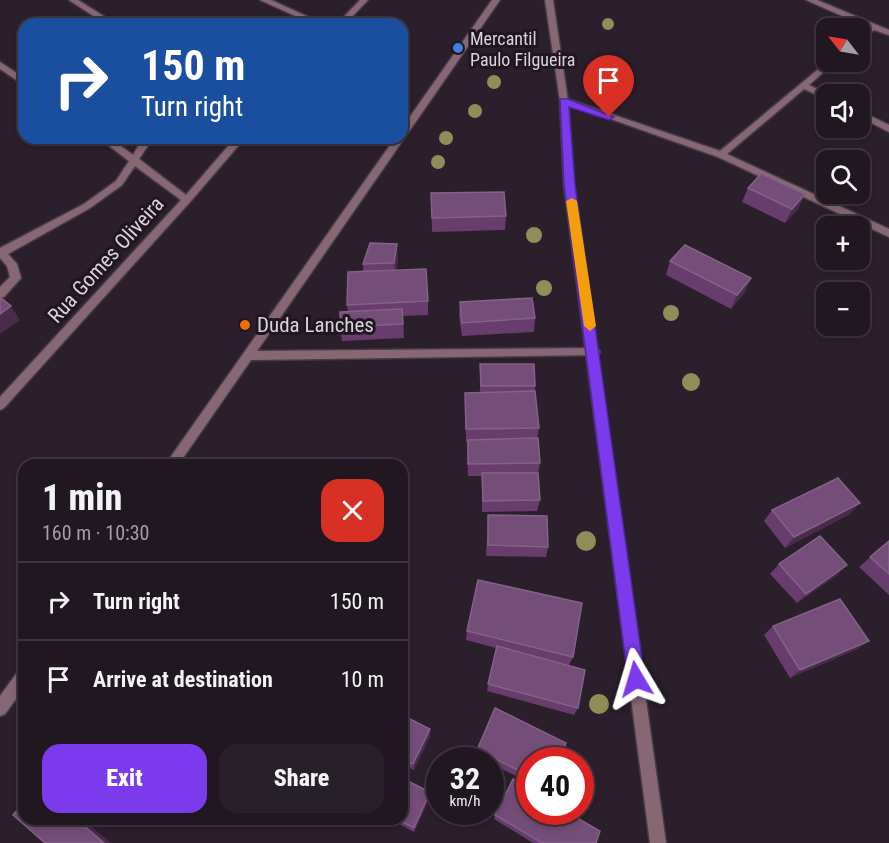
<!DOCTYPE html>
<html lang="en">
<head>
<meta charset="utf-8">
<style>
	body { margin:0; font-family:"Roboto Condensed",sans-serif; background:#282029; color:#f1f3f6; height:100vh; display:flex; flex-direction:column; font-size:22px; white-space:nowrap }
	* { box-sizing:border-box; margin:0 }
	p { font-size:20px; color:#a29fa5 }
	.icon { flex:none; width:33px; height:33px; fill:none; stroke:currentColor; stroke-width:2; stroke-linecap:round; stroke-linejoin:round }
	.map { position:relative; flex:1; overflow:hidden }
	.drawer { position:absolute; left:18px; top:459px; width:390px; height:366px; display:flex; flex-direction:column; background:#201720; border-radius:18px; box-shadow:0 3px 9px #0003,0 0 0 2px #3d363e }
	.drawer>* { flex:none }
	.hud { position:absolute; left:18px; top:18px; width:390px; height:126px; border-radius:18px; box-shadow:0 3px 9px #0003,0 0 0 2px #3d363e; background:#1a4fa0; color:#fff; overflow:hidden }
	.needle { width:39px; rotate:301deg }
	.controls { position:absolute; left:816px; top:18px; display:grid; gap:12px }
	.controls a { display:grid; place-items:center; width:54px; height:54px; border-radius:12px; background:#201720; box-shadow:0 3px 9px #0003,0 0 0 2px #3d363e; font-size:30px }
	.speed { position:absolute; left:426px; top:747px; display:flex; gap:12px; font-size:30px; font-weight:700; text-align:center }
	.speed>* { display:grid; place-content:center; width:78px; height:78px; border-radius:50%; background:#201720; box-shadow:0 3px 9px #0003,0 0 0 2px #3d363e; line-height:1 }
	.speed small { font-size:15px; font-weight:400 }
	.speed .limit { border:9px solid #d22; background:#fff; color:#111 }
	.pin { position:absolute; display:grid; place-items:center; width:51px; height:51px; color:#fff; margin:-62px -26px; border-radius:50% 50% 50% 0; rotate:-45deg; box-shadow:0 0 6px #0007 }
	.pin .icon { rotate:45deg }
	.me { position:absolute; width:66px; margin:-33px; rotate:353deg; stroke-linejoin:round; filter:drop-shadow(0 0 4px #0008) }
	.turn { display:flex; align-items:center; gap:21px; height:126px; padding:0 24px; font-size:27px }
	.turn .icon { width:78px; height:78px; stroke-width:2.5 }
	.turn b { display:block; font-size:42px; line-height:51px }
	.round { display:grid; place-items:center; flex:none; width:63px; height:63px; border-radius:18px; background:#282029 }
	.summary { display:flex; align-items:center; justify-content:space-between; height:102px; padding:0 24px }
	h1 { font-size:36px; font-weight:800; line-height:45px }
	.action { display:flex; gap:12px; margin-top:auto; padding:12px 24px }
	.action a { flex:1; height:69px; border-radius:18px; background:#7c3aed; color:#fff; font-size:24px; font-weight:800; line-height:69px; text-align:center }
	.action a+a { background:#282029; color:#f1f3f6 }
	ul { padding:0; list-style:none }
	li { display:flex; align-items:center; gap:18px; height:78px; padding:0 24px; border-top:2px solid #3d363e }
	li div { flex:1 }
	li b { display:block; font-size:22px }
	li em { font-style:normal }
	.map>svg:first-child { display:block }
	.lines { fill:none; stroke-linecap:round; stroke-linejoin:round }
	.minor-casing { stroke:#463c47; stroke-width:3 }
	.tertiary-casing { stroke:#463c47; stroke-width:3 }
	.minor { fill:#876773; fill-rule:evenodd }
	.tertiary { fill:#876773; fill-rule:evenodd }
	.tree { fill:#8f8d58 }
	.wall { fill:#683c6c }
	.shaded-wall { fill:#4a2a4d }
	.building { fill:#744d78; stroke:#846288; stroke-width:1.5 }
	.route { fill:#7c3aed; stroke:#51269a; stroke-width:1.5 }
	.slow { fill:#f59e0b }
	.shop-dot { fill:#3f7fe0; stroke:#201621; stroke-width:2 }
	.food-dot { fill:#e8710a; stroke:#201621; stroke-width:2 }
	.labels { text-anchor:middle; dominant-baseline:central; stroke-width:6; stroke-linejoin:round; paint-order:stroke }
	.far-poi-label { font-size:18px; fill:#dad3db; stroke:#201621; text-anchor:start }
	.street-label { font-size:21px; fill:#dad3db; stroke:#201621 }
	.poi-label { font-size:21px; fill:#dad3db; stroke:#201621; text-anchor:start }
</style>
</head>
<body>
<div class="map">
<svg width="889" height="843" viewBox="0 0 889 843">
	<rect width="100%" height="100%" fill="#2a1f2b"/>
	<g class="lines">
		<defs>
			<path id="minor" d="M69,0H78L116,24H106Z
				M260,0H271L324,24H313Z
				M360,0H368L345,24H337Z
				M492,0H500L257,351L594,348L598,349L600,352L598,355L251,360L178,465H165L395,138H402V128Z
				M806,0H817L889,30V35L874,30L863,40H860V34L867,27Z
				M0,62L24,78V85L0,69Z
				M827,62H835L809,85L828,94L826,99L804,89L727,154L889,229V237L718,157L560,101L567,99L720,151Z
				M860,111L889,125V132L860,117Z
				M99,138H110L133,155L143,138H153L139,159L186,195L235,138H245L190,202L4,408L0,410V397L181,200L135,166L122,185L90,208L8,254L17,264L21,278L4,297L0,298V287L10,277L7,266L0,258V248L84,204L116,181L129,161Z
				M24,668V688L5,714L0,716V696L19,670Z"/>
			<path id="tertiary" d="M545,0H553L568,101L574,185L666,843H650L564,185L560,101Z"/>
		</defs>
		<!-- minor casing -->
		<use href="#minor" class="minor-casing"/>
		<!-- tertiary casing -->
		<use href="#tertiary" class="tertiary-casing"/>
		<!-- minor -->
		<use href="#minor" class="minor"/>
		<!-- tertiary -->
		<use href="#tertiary" class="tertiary"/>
	</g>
	<!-- trees -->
	<g class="tree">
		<circle cx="608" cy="24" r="6"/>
		<circle cx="618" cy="66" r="6"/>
		<circle cx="494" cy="82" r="7"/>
		<circle cx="475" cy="111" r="7"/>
		<circle cx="446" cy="138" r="7"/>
		<circle cx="438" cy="162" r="7"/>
		<circle cx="534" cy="235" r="8"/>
		<circle cx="544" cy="288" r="8"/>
		<circle cx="671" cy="313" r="8"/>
		<circle cx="691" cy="382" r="9"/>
		<circle cx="586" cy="541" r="10"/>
		<circle cx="599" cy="704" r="10"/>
	</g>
	<!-- wall -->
	<path class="wall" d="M748,188L805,194L798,209L785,223L742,202Z
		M431,193L506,216L505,230L432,232Z
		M398,258L396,270L428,301V315L403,316L404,338L342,341L340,327L348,311L347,305L363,272V264Z
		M670,261L751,278L745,292L731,309L666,275Z
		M460,302L535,318L534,332L462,336L459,316Z
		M480,364L535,386V391L539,428L537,438L540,463L538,474L540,500L537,511L482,512V476H468L467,442H466L465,405V393L480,392Z
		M772,510L850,514L785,548L764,521Z
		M488,515L548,547L546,557L486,556Z
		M889,541V595L859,567Z
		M779,564L837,575L797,603L770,574Z
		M773,626L869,641L857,649L790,678L764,635Z
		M467,631L573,657L569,665L543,659L578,708L574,715L487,691L496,648L466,640Z
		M402,715L430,729V736L414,770L402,764Z
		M477,750L530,760V783L490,763V760H485L476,756Z
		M430,797L414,832L390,819H402Z
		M495,815L596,843H533L494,819Z"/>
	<!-- shaded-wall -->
	<path class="shaded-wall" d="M805,194L798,209L785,223L792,209Z
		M397,244L398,258L395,277L394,263Z
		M751,278L745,292L731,309L737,295Z
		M11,306L20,320L0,334V314Z
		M860,503L850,514L785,548L794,537Z
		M847,565L837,575L797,603L806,594Z
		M869,641L857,649L790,678L800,670Z
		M430,729V736L414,770L413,764Z
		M430,792V797L414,832V828Z
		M76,819H82L111,843H104Z"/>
	<!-- building -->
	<path class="building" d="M761,174L805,194L792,209L748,188Z
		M504,192L506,216L432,218L431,193Z
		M370,243L397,244L394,263L363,264Z
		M685,245L751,278L737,295L670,261Z
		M426,269L428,301L347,305L348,272Z
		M0,297L11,306L0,314Z
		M532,298L535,318L462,323L460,302Z
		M402,309L403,324L340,327V312Z
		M480,364H534L535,386H481Z
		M535,391L539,428L466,429L465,393Z
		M538,438L540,463L468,464V440Z
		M482,473H538L540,500L483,501Z
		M838,478L860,503L794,537L772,510Z
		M488,515L547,516L548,547L488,545Z
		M820,536L847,565L806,594L779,564Z
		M889,541V574L870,557Z
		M478,580L582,603L573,657L467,631Z
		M840,599L869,641L800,670L773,626Z
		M497,646L585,670L578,708L488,684Z
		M495,708L566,743L559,760H530V776L477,750Z
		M402,715L430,729L413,764L402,759Z
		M402,778L430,792L414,828L397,819H402Z
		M513,779L530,789V812H567L600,831L596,843H542L495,815Z
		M24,802V819H76L104,843H45L13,815Z"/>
	<!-- route -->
	<path class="route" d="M560,99H568L614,117L609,120L569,107L575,185L645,679L642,685L636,688L630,685L628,679L564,185Z"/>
	<!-- slow -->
	<path class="slow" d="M572,198L577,201L596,326L590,331L584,326L566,201Z"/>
	<!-- markers -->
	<circle class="shop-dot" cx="458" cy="48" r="6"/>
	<circle class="food-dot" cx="245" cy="325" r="6"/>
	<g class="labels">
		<!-- far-poi labels -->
		<g class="far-poi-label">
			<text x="470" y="38">Mercantil<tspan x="470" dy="21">Paulo Filgueira</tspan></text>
		</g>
		<!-- street labels -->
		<g class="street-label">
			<text transform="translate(106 260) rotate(-48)">Rua Gomes Oliveira</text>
		</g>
		<!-- poi labels -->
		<g class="poi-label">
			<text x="257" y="325">Duda Lanches</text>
		</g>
	</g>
</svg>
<div class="controls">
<a><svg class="needle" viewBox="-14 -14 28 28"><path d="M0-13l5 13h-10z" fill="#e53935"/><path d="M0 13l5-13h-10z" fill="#a29fa5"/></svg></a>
<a><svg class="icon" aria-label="sound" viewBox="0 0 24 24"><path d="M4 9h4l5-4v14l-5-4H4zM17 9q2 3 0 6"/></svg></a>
<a><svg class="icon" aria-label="search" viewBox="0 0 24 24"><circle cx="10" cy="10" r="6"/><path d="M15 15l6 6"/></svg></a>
<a>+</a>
<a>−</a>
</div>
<div class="speed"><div>32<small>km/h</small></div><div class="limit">40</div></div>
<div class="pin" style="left:609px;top:117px;background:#d93025"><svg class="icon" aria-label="arrive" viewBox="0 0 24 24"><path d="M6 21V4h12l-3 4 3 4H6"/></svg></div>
<svg class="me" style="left:636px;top:679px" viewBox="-20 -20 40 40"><path d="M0-17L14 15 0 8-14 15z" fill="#7c3aed" stroke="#fff" stroke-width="4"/></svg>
<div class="hud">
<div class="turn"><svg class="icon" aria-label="right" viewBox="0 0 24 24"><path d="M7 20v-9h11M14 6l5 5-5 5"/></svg><div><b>150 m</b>Turn right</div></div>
</div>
<section class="drawer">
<div class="summary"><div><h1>1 min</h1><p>160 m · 10:30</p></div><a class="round" style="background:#d93025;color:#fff"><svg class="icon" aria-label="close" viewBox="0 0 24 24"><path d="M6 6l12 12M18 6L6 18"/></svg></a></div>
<ul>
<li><svg class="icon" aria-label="right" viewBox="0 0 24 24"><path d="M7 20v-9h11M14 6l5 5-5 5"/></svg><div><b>Turn right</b></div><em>150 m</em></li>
<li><svg class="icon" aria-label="arrive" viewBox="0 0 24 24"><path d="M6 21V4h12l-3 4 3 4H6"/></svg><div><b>Arrive at destination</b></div><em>10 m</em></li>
</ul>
<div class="action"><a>Exit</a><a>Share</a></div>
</section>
</div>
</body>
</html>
